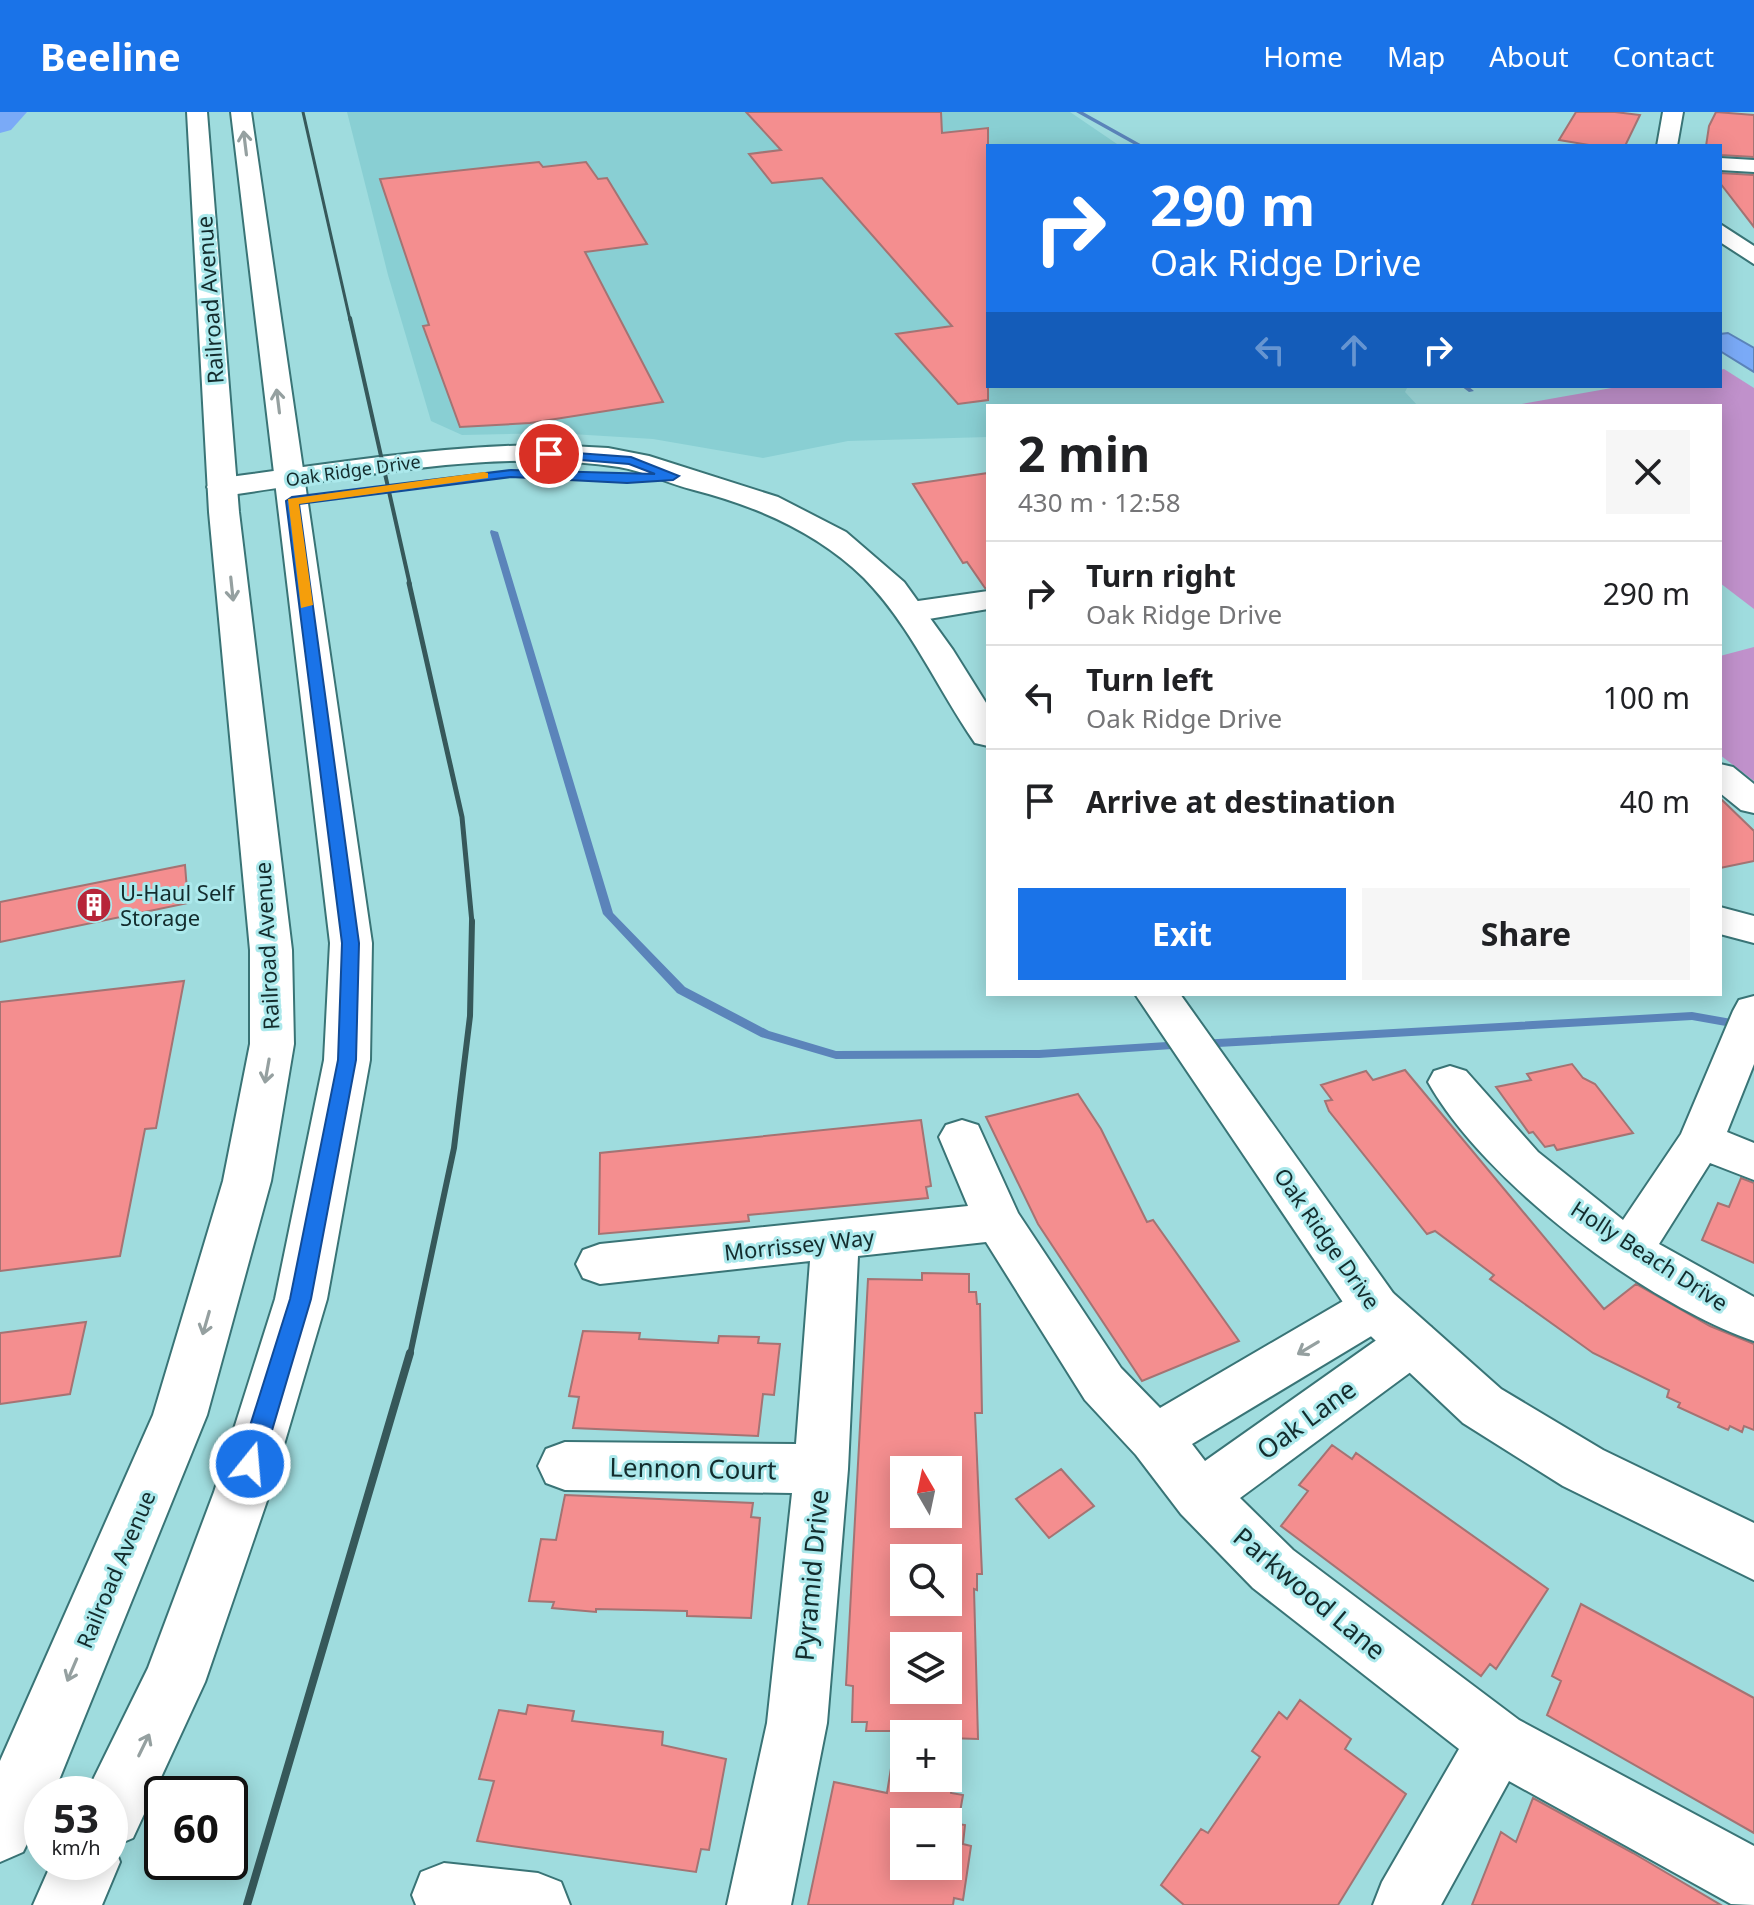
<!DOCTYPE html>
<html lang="en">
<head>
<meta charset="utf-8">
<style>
	body { margin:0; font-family:"Noto Sans",sans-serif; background:#f6f6f6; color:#202124; height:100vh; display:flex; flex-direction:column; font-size:30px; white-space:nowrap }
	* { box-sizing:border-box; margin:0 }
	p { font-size:26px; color:#757577 }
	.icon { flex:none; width:44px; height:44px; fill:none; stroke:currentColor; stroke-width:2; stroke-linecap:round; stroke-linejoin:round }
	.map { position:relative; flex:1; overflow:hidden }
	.side { position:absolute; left:986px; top:292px; width:736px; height:592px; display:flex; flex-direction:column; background:#fff; border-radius:0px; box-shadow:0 4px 20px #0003 }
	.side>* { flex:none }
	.banner { position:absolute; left:986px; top:32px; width:736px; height:244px; border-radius:0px; box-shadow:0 4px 20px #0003; background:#1a73e8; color:#fff; overflow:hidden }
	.needle { width:52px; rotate:351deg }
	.controls { position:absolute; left:890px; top:1344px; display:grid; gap:16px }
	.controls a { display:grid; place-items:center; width:72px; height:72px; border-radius:0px; background:#fff; box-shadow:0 4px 20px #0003; font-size:40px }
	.speed { position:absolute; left:24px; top:1664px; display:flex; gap:16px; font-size:40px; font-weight:700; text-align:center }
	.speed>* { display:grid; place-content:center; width:104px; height:104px; border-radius:50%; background:#fff; box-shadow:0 4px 20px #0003; line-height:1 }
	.speed small { font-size:20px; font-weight:400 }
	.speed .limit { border:4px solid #111; border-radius:12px; background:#fff; color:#111 }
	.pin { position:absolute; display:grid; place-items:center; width:68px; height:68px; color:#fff; margin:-34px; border:4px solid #fff; border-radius:50%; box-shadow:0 2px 8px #0007 }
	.me { position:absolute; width:88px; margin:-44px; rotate:17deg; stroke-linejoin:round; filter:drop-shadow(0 0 6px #0008) }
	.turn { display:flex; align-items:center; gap:28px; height:168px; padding:0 32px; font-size:36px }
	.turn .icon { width:104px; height:104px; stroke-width:2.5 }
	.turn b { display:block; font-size:56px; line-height:68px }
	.lanes { display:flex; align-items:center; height:76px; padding:0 32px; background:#0003; justify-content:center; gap:40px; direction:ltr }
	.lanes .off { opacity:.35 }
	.round { display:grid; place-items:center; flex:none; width:84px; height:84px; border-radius:0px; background:#f6f6f6 }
	.headline { display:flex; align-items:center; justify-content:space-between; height:136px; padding:0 32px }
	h1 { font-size:48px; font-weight:700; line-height:60px }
	.cta { display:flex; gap:16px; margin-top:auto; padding:16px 32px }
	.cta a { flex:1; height:92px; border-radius:0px; background:#1a73e8; color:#fff; font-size:32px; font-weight:700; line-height:92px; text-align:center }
	.cta a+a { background:#f6f6f6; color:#202124 }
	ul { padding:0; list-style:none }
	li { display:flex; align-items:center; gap:24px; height:104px; padding:0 32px; border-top:2px solid #e0e0e0 }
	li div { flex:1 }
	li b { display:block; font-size:30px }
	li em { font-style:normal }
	header { display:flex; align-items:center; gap:48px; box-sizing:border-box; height:112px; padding:0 40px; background:#1a73e8; color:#fff }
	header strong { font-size:38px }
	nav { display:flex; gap:44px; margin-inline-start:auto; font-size:28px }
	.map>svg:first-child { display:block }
	.built { fill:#89cfd3 }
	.green { fill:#c091cb }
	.water { fill:#7aaaf7; stroke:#5b84ba; stroke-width:2 }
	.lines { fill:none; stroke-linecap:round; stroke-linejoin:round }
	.stream { fill:#5b84ba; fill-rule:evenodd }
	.river { fill:#7aaaf7; fill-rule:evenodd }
	.building { fill:#f48e8f; stroke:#a47373; stroke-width:2; fill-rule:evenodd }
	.minor-casing { stroke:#397476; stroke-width:4 }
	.secondary-casing { stroke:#397476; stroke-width:4 }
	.primary-casing { stroke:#397476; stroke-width:4 }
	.minor { fill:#fff; fill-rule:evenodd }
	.secondary { fill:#fff; fill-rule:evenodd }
	.primary { fill:#fff; fill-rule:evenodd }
	.rail-far4 { stroke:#36585a; stroke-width:3 }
	.rail-far3 { stroke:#36585a; stroke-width:4 }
	.rail-far2 { stroke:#36585a; stroke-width:5 }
	.rail-far1 { stroke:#36585a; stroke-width:6 }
	.rail { stroke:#36585a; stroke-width:8 }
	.oneway { stroke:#95a0a0 }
	.route { fill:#1a73e8; stroke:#114b97; stroke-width:2 }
	.slow { fill:#f59e0b }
	.labels { text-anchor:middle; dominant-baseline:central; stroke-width:6; stroke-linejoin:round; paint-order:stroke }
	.far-street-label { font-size:18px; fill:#132c2d; stroke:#ace9ec }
	.street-label { font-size:22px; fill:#132c2d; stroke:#ace9ec }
	.poi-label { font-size:22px; fill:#132c2d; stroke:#ace9ec; text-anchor:start }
	.near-street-label { font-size:26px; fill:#132c2d; stroke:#ace9ec }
</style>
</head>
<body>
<header>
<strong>Beeline</strong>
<nav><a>Home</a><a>Map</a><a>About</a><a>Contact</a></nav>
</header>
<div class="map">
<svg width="1754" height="1793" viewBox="0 0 1754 1793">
	<rect width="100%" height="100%" fill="#9fdcde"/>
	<!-- built -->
	<path class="built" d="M347,0H1070L1120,34H988V274H1408L1405,280L1418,294H988V325L848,329L763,346L653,327L555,321L462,323L431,309L388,163Z"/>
	<!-- green -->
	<path class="green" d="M1724,257L1754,276V497L1720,471V294H1510L1623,274H1720V258Z
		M1754,535V669L1720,643V544Z"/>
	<!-- water -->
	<path class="water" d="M1728,221L1754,236V260L1720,239V222Z"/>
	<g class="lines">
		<!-- stream -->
		<path class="stream" d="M1076,0H1083L1144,34H1137Z
			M1461,274H1468L1474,279L1469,280Z
			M491,418L498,420L613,801L685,875L769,919L836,939L1039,938L1183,929L1187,930L1189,933L1187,936L1039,946L836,947L761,925L677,881L603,802L490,420Z
			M1692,900L1754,911V919L1692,908L1200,936L1194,932L1200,928Z"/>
		<!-- river -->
		<path class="river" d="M0,0H27L11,18L0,21Z"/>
	</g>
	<!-- building -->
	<path class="building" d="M746,0H941L942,21L988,16V288L958,292L896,222L952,214L822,66L772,71L749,42L781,38Z
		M1576,0H1615L1640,3L1625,34H1595L1559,28Z
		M1716,0L1754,3V45L1720,43V34H1706L1709,14Z
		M539,50L543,55L586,50L598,67L607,66L647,132L585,140L663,290L530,311L460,315L423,214L429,213L380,67Z
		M1720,61L1754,63V115L1720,71Z
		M988,361V476H985L967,450L963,451L913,372Z
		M1720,686L1754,719V749L1720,756Z
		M185,753L188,791L0,830V790Z
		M184,869L156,1016L145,1017L120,1144L0,1159V890Z
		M1572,952L1583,966L1595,972L1633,1021L1557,1038L1554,1033L1545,1035L1533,1020L1529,1021L1496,975L1531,968L1527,962Z
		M1405,958L1604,1197L1636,1172L1710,1214L1754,1232V1318L1744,1314L1742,1320L1730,1314L1728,1318L1678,1295L1680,1291L1667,1285L1669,1278L1593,1241L1490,1167L1494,1163L1435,1119L1427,1122L1329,999L1325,989L1332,988L1321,973L1366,959L1373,968Z
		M1078,982L1101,1017L1147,1110L1153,1108L1239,1229L1142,1269L1038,1112L986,1005Z
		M921,1008L931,1074L926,1075L928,1086L748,1103L749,1109L599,1122L600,1041Z
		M1741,1066L1754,1071V1151L1702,1128L1718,1091L1729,1095Z
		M922,1161L969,1162V1180H976L977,1192H980L982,1301H975L982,1462H977V1478L974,1477L978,1627L948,1626L951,1681L963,1683L958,1712L965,1713L963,1732L971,1734L963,1788L954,1786L953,1793H808L834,1670L887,1681L897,1619H866L867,1610H852L853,1574L846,1573L868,1167L922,1168ZM904,1358H948V1402H904ZM904,1446H948V1490H904ZM904,1534H948V1578H904ZM904,1622H948V1666H904ZM904,1710H948V1754H904Z
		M86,1210L70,1282L0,1292V1221Z
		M583,1219L640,1221L639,1227L718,1231L719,1224L759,1225L758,1231L780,1232L774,1283L763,1282L758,1324L573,1316L579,1285L569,1284Z
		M1332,1333L1352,1347L1356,1341L1548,1477L1496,1557L1490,1552L1481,1564L1281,1414L1308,1379L1299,1373Z
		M1061,1357L1094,1394L1049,1426L1016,1387Z
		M565,1383L753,1391L751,1405L760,1406L751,1506L687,1504V1499L596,1497V1500L552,1496L554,1490L529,1489L541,1427L556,1428Z
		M1581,1492L1754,1586V1721L1547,1603L1561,1569L1552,1564Z
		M1300,1588L1351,1627L1345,1637L1406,1682L1338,1793H1184L1161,1773L1201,1717L1208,1721L1260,1645L1252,1639L1279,1600L1287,1607Z
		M528,1593L574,1599L572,1609L663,1620L662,1633L726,1647L709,1738L701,1737L696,1760L477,1729L494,1669L479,1667L499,1598L526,1602Z
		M1533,1686L1633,1741L1721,1793H1472L1501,1720L1516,1730Z"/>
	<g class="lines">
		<defs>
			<path id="minor" d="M1663,0H1683L1677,34H1657Z
				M1720,46L1754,48V60L1720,58Z
				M1720,112L1754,134V152L1720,130Z
				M988,479V497L911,510L900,507L895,500L900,493L911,490Z
				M1720,652L1733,655L1754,672V701L1741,698L1720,681Z
				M1720,795L1754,804V831L1720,822Z
				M1754,884V952L1727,1020L1754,1031V1068L1710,1051L1659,1132L1754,1185V1229C1645,1191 1485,1071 1428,970L1434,959L1450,954L1466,959L1538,1040L1623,1108L1681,1022L1733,899L1739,888Z
				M962,1008L978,1013L1018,1101L1121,1256L1160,1296L1357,1181L1375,1175L1393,1181L1400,1196L1393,1211L1192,1332L1205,1349L1395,1215L1413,1209L1431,1215L1438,1230L1431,1245L1240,1386L1293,1438L1519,1608L1754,1734V1793L1731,1792L1509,1669L1441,1793H1373L1382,1770L1459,1637L1253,1476L1181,1402L1136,1343L1085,1288L986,1130L858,1144L848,1357L827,1611L791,1793H727L767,1611L792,1381L565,1378L546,1371L538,1354L546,1337L565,1330L796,1332L810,1149L600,1172L583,1166L576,1152L583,1138L600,1132L968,1094L939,1025L946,1013Z
				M444,1751L538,1761L561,1770L570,1793H416L412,1783L421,1760Z"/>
			<path id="secondary" d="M551,333L608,336L649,344L778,385L846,420L904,470L953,538L988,594V634L975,631C937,576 911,514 864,466C817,420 756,394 694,378C669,372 644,359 619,355C492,335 348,367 222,384L211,381L207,375L211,369L222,366C332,352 440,333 551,333Z
				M1135,882H1180L1393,1181L1501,1277L1603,1338L1754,1411V1468L1563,1374L1463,1311L1357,1211Z"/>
			<path id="primary" d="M187,0H207L239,400L292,838L294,932L271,1069L207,1303L57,1673L52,1682H42V1702L23,1740L0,1750V1649L153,1303L223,1069L250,932V838L209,400Z
				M231,0H251L372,831L370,948L327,1187L270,1380L205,1570L133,1726L114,1734L120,1750L102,1793H33L52,1750H110V1682H86L148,1556L214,1380L275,1187L324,948L330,831Z"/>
		</defs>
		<!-- minor casing -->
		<use href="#minor" class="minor-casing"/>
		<!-- secondary casing -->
		<use href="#secondary" class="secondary-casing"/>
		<!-- primary casing -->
		<use href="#primary" class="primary-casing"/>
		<!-- minor -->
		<use href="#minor" class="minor"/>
		<!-- secondary -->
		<use href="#secondary" class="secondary"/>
		<!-- primary -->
		<use href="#primary" class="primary"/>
		<!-- rail-far4 -->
		<path class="rail-far4" d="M303,0L350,208"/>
		<!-- rail-far3 -->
		<path class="rail-far3" d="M350,206L410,473"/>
		<!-- rail-far2 -->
		<path class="rail-far2" d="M409,471L462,705L472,811"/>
		<!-- rail-far1 -->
		<path class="rail-far1" d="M410,1243L454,1036L470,904L472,809"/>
		<!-- rail -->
		<path class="rail" d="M247,1793L410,1241"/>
	</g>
	<!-- one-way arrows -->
	<defs><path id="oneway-shaft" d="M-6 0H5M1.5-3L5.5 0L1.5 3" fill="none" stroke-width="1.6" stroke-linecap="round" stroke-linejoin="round" transform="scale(2)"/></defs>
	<g class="oneway">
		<use href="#oneway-shaft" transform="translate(245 31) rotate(-97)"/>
		<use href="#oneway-shaft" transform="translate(278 289) rotate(-97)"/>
		<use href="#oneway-shaft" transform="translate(232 477) rotate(84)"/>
		<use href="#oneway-shaft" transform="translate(267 959) rotate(100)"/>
		<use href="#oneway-shaft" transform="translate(206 1211) rotate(106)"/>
		<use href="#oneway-shaft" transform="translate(1308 1236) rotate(149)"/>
		<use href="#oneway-shaft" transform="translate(72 1558) rotate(113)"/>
		<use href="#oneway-shaft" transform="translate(144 1633) rotate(-64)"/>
	</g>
	<!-- route -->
	<path class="route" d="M549,339L631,345L679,364L673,368L627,371L511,365L299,392L359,831L356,948L311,1187L262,1352L258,1359L250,1362L242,1359L238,1352L290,1187L338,948L342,831L286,389L292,385L511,358L655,362L629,352L545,345L543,342Z"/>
	<!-- slow -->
	<path class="slow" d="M484,360L488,361V366L299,392L313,493L301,496L288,387Z"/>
	<!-- icons -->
	<defs>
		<symbol id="building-disc" viewBox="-11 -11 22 22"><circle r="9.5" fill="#b72539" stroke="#ace9ec"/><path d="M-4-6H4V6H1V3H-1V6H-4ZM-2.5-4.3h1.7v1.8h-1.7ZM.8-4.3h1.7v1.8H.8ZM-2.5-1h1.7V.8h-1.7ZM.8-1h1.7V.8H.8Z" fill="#fff"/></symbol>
	</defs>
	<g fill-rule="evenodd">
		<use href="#building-disc" x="74" y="773" width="40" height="40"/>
	</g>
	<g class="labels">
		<!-- far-street labels -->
		<g class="far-street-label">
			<text transform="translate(353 358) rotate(-8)">Oak Ridge Drive</text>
		</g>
		<!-- street labels -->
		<g class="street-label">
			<text transform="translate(209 188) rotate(-94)">Railroad Avenue</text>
			<text transform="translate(266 834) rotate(-93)">Railroad Avenue</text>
			<text transform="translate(1328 1126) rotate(55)">Oak Ridge Drive</text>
			<text transform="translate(799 1132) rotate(-6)">Morrissey Way</text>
			<text transform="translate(1650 1143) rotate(33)">Holly Beach Drive</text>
			<text transform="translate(115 1457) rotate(-67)">Railroad Avenue</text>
		</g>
		<!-- poi labels -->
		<g class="poi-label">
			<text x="120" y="780">U-Haul Self<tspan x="120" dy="25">Storage</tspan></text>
		</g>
		<!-- near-street labels -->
		<g class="near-street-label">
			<text transform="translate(1306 1307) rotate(-36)">Oak Lane</text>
			<text transform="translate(693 1356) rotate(1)">Lennon Court</text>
			<text transform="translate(811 1463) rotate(-85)">Pyramid Drive</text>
			<text transform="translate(1310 1481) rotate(40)">Parkwood Lane</text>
		</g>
	</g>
</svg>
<div class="controls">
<a><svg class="needle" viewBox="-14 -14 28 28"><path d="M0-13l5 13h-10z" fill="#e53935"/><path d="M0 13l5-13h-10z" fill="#757577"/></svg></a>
<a><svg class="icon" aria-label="search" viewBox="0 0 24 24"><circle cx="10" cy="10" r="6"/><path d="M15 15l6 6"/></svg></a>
<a><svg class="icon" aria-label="layers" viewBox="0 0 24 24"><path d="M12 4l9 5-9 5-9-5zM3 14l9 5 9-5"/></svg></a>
<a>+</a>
<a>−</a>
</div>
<div class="speed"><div>53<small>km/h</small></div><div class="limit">60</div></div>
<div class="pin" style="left:549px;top:342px;background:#d93025"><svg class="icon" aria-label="arrive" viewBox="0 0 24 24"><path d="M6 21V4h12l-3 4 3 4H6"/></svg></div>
<svg class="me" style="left:250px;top:1352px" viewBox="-20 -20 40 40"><circle r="17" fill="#1a73e8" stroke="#fff" stroke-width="3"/><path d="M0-11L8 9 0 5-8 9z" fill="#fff"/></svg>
<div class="banner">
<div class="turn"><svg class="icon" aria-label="right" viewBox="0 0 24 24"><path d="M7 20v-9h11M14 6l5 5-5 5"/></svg><div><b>290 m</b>Oak Ridge Drive</div></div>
<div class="lanes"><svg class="icon off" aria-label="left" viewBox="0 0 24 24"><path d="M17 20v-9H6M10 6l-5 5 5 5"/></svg><svg class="icon off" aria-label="ahead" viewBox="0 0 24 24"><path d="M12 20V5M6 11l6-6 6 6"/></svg><svg class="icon" aria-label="right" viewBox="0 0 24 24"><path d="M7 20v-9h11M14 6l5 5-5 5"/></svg></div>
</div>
<section class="side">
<div class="headline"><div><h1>2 min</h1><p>430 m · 12:58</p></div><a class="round"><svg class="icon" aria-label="close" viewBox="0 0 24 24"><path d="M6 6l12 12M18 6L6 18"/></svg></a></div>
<ul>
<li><svg class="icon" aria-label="right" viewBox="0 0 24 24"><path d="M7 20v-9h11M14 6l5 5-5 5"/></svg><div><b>Turn right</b><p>Oak Ridge Drive</p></div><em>290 m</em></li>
<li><svg class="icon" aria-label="left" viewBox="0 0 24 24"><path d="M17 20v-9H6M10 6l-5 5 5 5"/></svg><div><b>Turn left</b><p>Oak Ridge Drive</p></div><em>100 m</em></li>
<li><svg class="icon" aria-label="arrive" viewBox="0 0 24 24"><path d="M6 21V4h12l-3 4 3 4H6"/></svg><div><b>Arrive at destination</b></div><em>40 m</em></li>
</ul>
<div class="cta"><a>Exit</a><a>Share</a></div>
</section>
</div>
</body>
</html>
